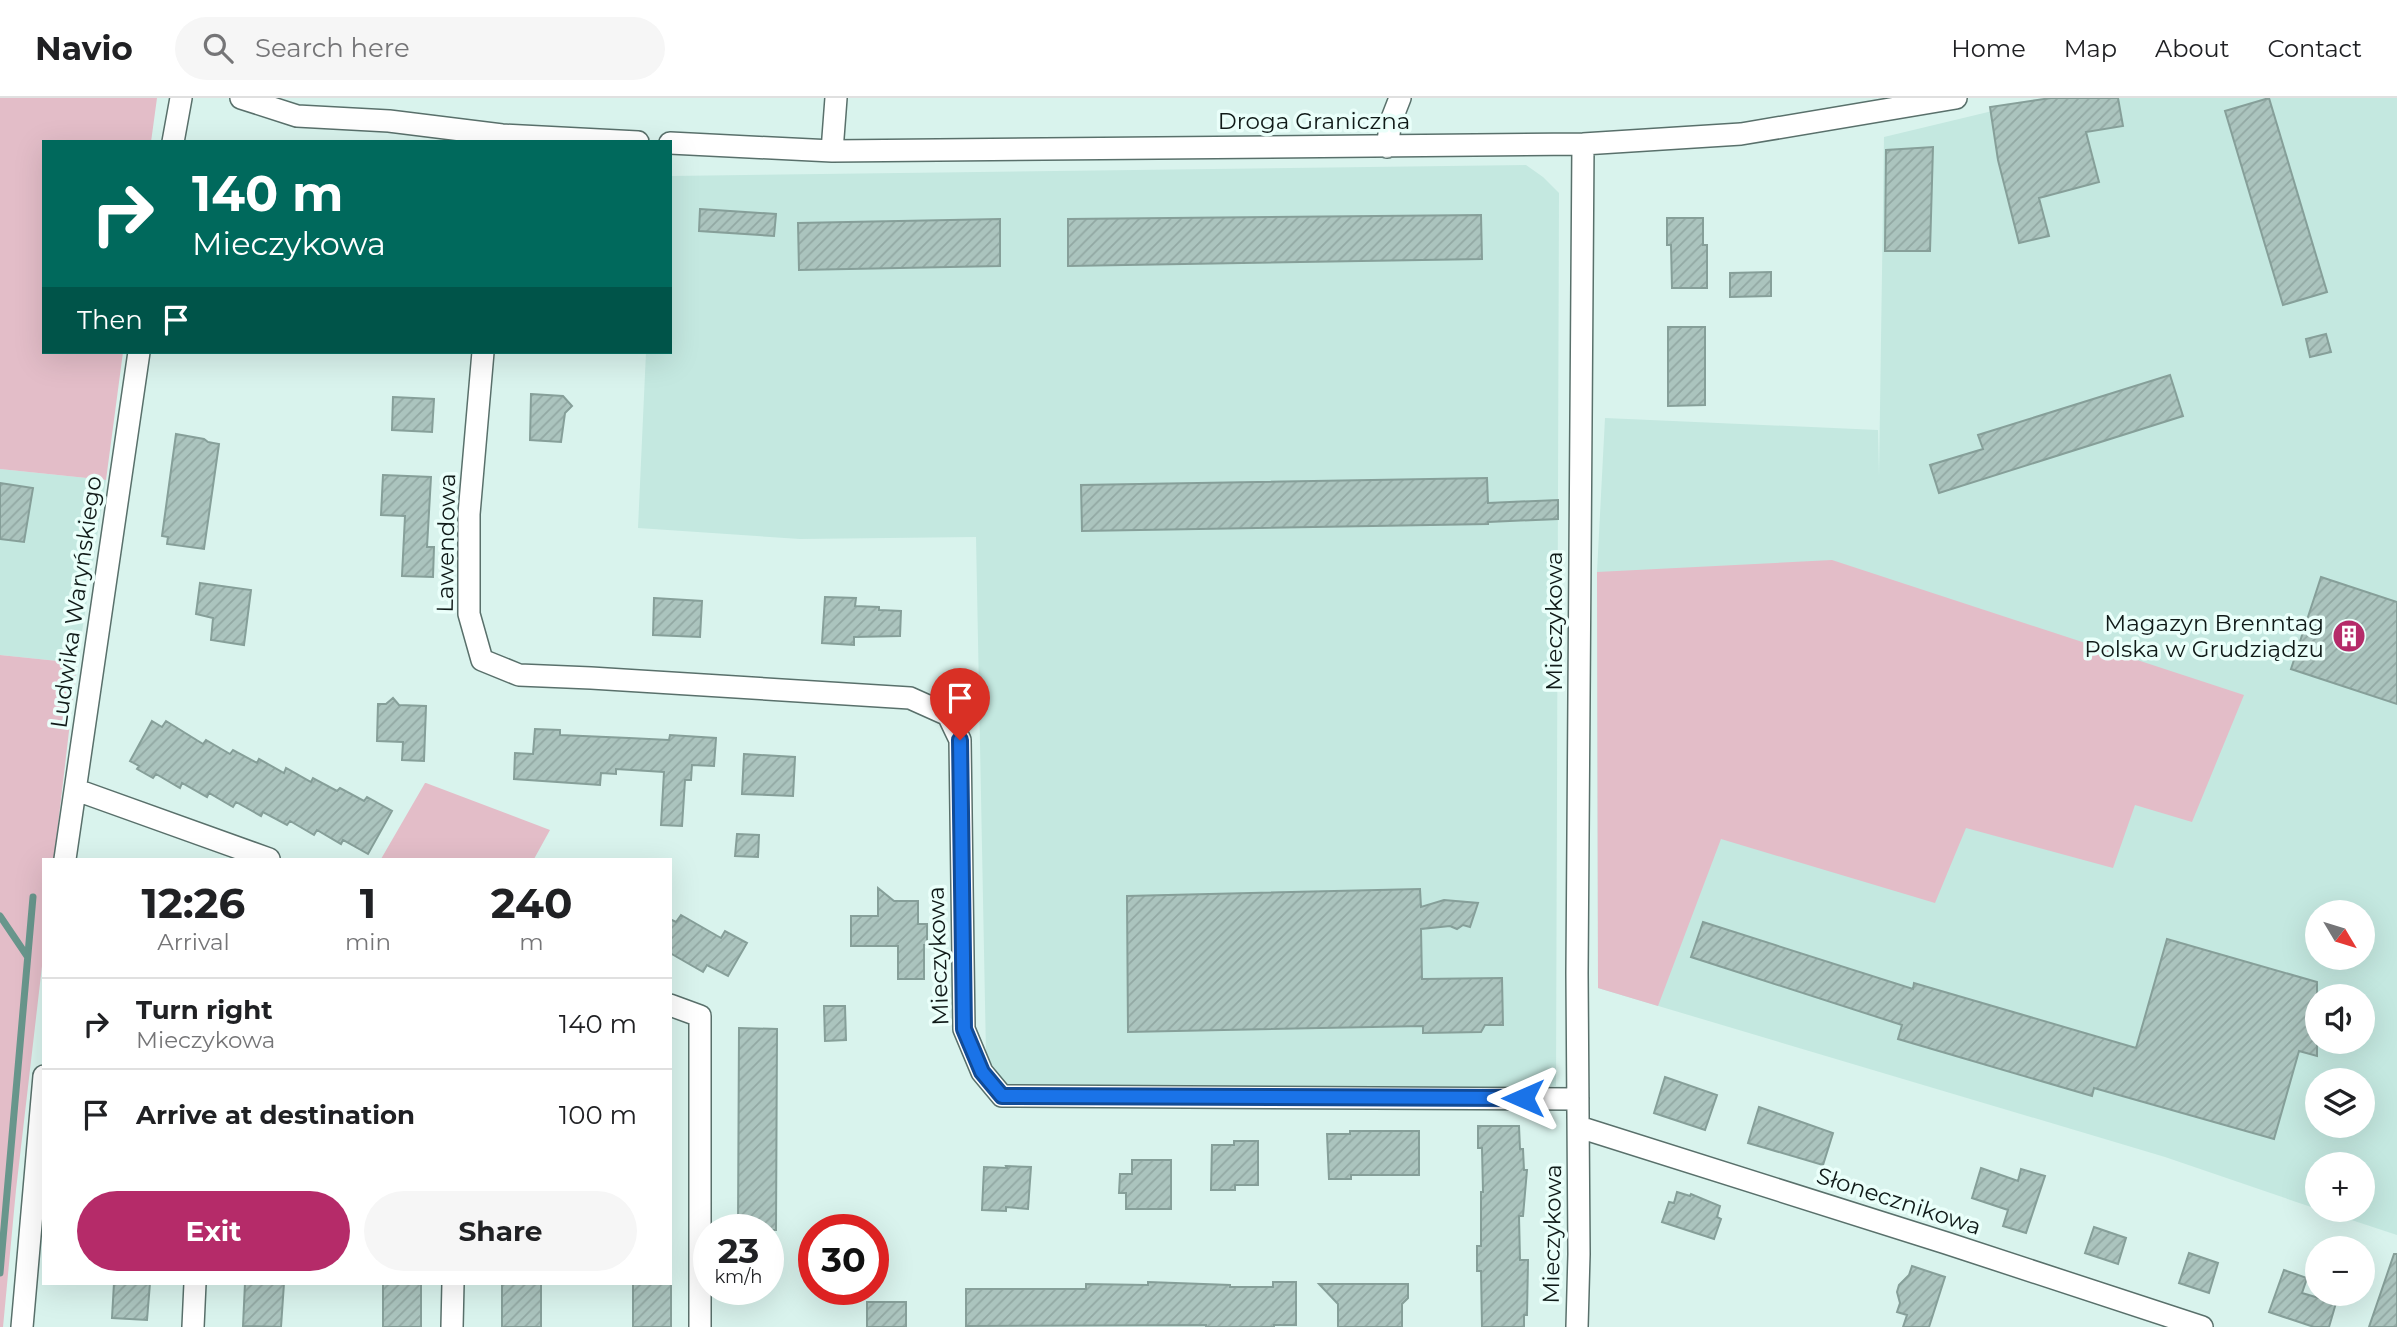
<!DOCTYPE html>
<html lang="en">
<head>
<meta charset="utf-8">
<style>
	body { margin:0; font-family:Montserrat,sans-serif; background:#f6f6f6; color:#202124; height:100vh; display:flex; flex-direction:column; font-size:26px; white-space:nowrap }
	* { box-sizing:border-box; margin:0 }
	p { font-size:23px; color:#757577 }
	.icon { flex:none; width:38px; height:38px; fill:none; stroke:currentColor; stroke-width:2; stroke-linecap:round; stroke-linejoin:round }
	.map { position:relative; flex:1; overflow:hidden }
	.panel { position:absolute; left:42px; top:760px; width:630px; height:427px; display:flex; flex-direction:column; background:#fff; border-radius:0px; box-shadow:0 7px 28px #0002 }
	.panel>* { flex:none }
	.top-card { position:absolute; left:42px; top:42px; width:630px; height:214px; border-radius:0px; box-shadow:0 7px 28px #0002; background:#00695c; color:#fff; overflow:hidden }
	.needle { width:46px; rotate:128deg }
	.tools { position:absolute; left:2305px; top:802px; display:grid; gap:14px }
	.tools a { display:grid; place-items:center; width:70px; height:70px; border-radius:50%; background:#fff; box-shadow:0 7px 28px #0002; font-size:35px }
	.speed { position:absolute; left:693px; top:1116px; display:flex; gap:14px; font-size:35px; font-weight:700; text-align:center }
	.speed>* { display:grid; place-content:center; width:91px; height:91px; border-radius:50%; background:#fff; box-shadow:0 7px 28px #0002; line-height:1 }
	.speed small { font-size:18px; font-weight:400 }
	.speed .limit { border:10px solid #d22; background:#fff; color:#111 }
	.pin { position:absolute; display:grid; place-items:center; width:60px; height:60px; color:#fff; margin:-72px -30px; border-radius:50% 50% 50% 0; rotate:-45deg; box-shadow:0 0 7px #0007 }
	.pin .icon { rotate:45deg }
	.me { position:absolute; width:77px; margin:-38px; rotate:270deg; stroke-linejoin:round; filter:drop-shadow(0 0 5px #0008) }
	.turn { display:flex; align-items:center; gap:24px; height:147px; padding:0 35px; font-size:32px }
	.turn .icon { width:91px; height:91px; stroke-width:2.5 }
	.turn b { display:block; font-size:49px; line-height:60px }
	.then { display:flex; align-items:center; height:66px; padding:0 35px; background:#0003; gap:14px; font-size:26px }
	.eta { display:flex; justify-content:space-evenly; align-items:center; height:119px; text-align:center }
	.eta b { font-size:42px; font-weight:700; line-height:49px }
	.cta { display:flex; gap:14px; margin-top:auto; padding:14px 35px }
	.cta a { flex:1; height:80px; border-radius:42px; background:#b52b69; color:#fff; font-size:28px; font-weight:700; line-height:80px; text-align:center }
	.cta a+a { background:#f6f6f6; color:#202124 }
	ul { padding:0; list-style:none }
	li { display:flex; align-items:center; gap:21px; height:91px; padding:0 35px; border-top:2px solid #e0e0e0 }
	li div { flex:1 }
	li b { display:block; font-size:26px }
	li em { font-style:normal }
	header { display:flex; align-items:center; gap:42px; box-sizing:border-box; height:98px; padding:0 35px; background:#fff; border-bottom:2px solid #e0e0e0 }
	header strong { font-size:33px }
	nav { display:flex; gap:38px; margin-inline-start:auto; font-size:24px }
	.search { width:490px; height:63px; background:#f6f6f6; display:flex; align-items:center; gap:18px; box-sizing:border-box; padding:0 24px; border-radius:38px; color:#757577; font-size:26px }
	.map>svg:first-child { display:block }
	.built { fill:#c4e8e0; fill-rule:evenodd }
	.green { fill:#e3bdc8 }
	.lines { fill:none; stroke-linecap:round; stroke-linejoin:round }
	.stream { stroke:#68968c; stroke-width:7 }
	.building { fill:url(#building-hatch); stroke:#869f99; stroke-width:2 }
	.minor-casing { stroke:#59706b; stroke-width:24 }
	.minor { stroke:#fff; stroke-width:21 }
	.route-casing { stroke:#114b97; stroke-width:18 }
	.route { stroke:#1a73e8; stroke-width:12 }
	.labels { text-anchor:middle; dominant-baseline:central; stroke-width:7; stroke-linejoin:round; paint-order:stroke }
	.street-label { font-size:23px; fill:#101a18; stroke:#eafffa }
	.poi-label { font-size:23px; fill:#101a18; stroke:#eafffa; text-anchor:end }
</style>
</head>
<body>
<header>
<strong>Navio</strong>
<div class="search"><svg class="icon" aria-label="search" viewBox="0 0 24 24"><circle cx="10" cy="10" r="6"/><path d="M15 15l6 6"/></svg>Search here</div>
<nav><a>Home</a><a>Map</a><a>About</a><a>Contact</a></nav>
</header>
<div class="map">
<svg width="2397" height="1229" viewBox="0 0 2397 1229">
	<defs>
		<pattern id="building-hatch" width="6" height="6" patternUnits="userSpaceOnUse" patternTransform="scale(1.75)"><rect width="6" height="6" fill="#abc4be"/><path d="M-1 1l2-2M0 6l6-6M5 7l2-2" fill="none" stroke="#92a8a3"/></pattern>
	</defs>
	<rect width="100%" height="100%" fill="#d9f3ed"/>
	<!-- built -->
	<path class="built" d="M2046,0H2397V1137L2318,1111H2362V1066H2317V1111L2165,1059L1598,890L1597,474L1605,320L1878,332L1879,378L1884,39ZM2317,814H2362V859H2317ZM2317,898H2362V943H2317ZM2317,982H2362V1027H2317Z
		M1526,67L1543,79L1559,95L1556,988L1530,991L1006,990L986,956L976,439L800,441L638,430L646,254H670V78Z
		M0,371L106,382L77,565L0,557Z"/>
	<!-- green -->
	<path class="green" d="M0,0H157L151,44H44V254H123L106,382L0,371Z
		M1832,462L2244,597L2192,724L2135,707L2113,770L1966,730L1935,805L1721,741L1658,908L1598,890L1597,474Z
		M0,557L77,565L54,761H44V851L16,1092L3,1229H0Z
		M425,685H426L550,732L534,761H381Z"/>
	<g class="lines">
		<!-- stream -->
		<path class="stream" d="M0,818L27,858
			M0,1175L33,799"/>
	</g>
	<!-- building -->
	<path class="building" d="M2051,0H2118L2123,28L2086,34L2099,84L2039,100L2049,138L2019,145L1998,62L1990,9Z
		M2269,0L2327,194L2283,207L2225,13Z
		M1933,49L1930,153H1885L1886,52Z
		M700,111L776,116L774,138L699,133Z
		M1481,117L1482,161L1068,168V121Z
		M1667,120H1703V147H1707V190H1672L1671,147H1667Z
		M1000,121V168L799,172L798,125Z
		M1771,174V198L1730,199V175Z
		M1668,229H1705V307L1668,308Z
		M2326,236L2331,254L2310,259L2306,241Z
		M2170,277L2183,318L1939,395L1930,367L1983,351L1978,337Z
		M531,296L563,298L572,308L565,315L561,344L530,342Z
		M393,299L434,301L432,334L392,332Z
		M176,336L204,341L208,344L219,346L204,451L167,446L168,439L162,438Z
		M383,377L431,379L427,449H434L433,479L402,478L405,418L381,417Z
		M1487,380L1488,405L1558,402V421L1488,424V426L1082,433L1081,387Z
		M0,385L33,390L24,444L0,441Z
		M2321,479L2397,504V606L2291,571Z
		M200,485L251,492L244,547L211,542L213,520L196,516Z
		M825,499L856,500L855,508L879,509V512L901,513L900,538L854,539V547L822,545Z
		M654,500L702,503L700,539L653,537Z
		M393,600L399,607L426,608L424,663L402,662L403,644L377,643L378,606H386Z
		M152,623L162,629L166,623L203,646L206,642L230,656L233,652L257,665L259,661L284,675L286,670L311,684L313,680L337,693L340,690L364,703L367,699L392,713L368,756L343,742L341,746L317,732L314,737L290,723L287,727L263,714L261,718L236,704L233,709L209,695L207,699L182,685L180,690L156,676L153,680L137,671L139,668L130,663Z
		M535,631L560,632V637L629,640L669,642L670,637L716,640L714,668L692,667L691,682H685L682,728L661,727L664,674L616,671V676L601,675L600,687L514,681L515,655L533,656Z
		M744,656L795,659L793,698L742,696Z
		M737,736L759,737L758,759L735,758Z
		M878,790L894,803H918V826H927V847H924V881H898V848H851V818H878Z
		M1420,791L1421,809L1444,802L1478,805L1470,829L1463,827L1457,831L1450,828L1421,831L1422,881L1502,880L1503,927H1485L1481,934L1423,935V928L1128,934L1127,798Z
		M681,817L721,840L725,833L747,845L728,878L707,867L703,874L670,855V821L676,824Z
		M1703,824L1913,891L1914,885L2136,950L2167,841L2317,884V958L2299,953L2274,1041L2094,990L2092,998L1898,941L1902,927L1691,859Z
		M824,908H845L846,942L825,943Z
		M739,930L777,931L776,1132H738Z
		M1665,979L1717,997L1705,1032L1654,1015Z
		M1759,1009L1833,1035L1823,1067L1748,1045Z
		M1478,1028H1519L1520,1051H1523L1524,1072H1527L1523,1118H1519L1520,1162H1528L1527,1217H1524V1229H1482L1481,1173H1477V1148H1481V1094H1483L1482,1050H1478Z
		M1350,1033H1419V1077H1351V1081H1329L1327,1036H1350Z
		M1234,1043H1258V1087H1235V1092H1211L1212,1047H1234Z
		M1132,1062H1171V1111H1126V1095H1119L1120,1076H1132Z
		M1006,1068L1031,1069L1028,1111L1006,1109V1113L982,1112L984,1069L1007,1070Z
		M1981,1070L2018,1083L2021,1071L2045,1078L2026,1135L2003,1128L2008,1112L1972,1100Z
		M1677,1094L1690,1098L1691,1096L1720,1108L1717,1119L1721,1121L1714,1141L1662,1124L1669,1104L1674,1105Z
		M2094,1129L2126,1140L2118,1166L2085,1155Z
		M2189,1155L2218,1165L2209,1195L2179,1185Z
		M2394,1156H2397V1229H2369Z
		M1912,1168L1945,1179L1929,1229H1903L1907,1217L1897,1214L1900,1205L1897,1194L1899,1187L1909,1177Z
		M2284,1172L2307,1180L2302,1195L2336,1205L2329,1229H2314L2269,1214Z
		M1148,1184L1230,1187V1189H1273V1184H1296V1227H1274V1229H1206V1227L966,1228V1191H1086V1186L1148,1187Z
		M114,1185H150L147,1222L112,1220Z
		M245,1185H284L281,1229L243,1228Z
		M383,1185H421V1229H383Z
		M502,1185L541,1186V1229H502Z
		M633,1185H671V1229H633Z
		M1319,1186H1408V1200L1402,1206V1229H1338V1206Z
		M867,1204H906V1229H867Z"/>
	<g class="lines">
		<defs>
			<path id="minor" d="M241,0L297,18L389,23L502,37L638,44
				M173,44L181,0
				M670,45L832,53L1583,46L1741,36L1956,0
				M1387,49L1391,23L1400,0
				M832,53L836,0
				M483,254L469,416V516L482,562L519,577L591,580L910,600L948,617L960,642L964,931L982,974L1002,998L1578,1001
				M75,694L85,695L269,761
				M65,761L139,254
				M670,907L700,918V1229
				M1579,1029L1946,1145L2202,1229
				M22,1229L44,978
				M193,1229L195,1185
				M452,1229L453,1185
				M1577,1229L1579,1156L1577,875L1583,46"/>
		</defs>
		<!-- minor casing -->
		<use href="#minor" class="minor-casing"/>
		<!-- minor -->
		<use href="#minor" class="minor"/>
	</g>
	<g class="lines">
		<defs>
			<path id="route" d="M960,642L964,931L982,974L1002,998L1523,1000"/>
		</defs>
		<!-- route casing -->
		<use href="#route" class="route-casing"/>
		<!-- route -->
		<use href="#route" class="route"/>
	</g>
	<!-- icons -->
	<defs>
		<symbol id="building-disc" viewBox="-11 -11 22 22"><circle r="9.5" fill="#b52b69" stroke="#eafffa"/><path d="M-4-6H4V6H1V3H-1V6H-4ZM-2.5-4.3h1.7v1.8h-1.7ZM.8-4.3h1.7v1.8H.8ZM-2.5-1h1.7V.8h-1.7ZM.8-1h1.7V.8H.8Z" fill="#fff"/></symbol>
	</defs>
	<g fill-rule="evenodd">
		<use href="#building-disc" x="2330" y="519" width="38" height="38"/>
	</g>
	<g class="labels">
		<!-- street labels -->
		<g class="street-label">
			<text x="1314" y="23">Droga Graniczna</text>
			<text transform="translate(446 445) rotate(-89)">Lawendowa</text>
			<text transform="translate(76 504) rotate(-82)">Ludwika Waryńskiego</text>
			<text transform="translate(1554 523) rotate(-90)">Mieczykowa</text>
			<text transform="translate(938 858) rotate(-92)">Mieczykowa</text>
			<text transform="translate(1899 1103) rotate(18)">Słonecznikowa</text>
			<text transform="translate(1552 1136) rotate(-89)">Mieczykowa</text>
		</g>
		<!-- poi labels -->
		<g class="poi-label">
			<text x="2324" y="525">Magazyn Brenntag<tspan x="2324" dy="26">Polska w Grudziądzu</tspan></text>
		</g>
	</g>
</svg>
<div class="tools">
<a><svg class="needle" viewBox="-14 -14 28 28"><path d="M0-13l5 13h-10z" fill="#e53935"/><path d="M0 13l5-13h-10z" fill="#757577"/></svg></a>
<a><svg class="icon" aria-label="sound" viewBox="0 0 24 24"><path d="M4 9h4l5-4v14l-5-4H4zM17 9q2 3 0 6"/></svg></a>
<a><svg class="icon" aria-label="layers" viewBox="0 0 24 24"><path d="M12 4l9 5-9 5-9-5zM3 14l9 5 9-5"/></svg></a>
<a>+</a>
<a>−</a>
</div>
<div class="speed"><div>23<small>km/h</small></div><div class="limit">30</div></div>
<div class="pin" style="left:960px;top:642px;background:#d93025"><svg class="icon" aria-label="arrive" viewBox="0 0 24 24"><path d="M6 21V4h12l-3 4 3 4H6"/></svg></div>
<svg class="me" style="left:1523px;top:1000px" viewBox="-20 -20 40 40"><path d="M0-17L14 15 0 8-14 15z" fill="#1a73e8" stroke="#fff" stroke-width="4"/></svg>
<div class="top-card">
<div class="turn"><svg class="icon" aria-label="right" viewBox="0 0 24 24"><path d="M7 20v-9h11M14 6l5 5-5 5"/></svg><div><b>140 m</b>Mieczykowa</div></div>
<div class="then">Then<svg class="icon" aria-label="arrive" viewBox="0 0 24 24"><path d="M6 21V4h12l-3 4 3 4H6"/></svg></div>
</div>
<section class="panel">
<div class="eta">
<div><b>12:26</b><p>Arrival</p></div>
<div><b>1</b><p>min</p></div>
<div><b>240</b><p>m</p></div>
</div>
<ul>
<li><svg class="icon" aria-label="right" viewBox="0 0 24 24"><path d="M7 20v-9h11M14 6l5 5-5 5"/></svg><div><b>Turn right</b><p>Mieczykowa</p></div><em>140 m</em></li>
<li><svg class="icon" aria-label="arrive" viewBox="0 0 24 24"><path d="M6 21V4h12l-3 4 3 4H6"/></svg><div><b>Arrive at destination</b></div><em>100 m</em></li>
</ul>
<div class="cta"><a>Exit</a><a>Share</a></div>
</section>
</div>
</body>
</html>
